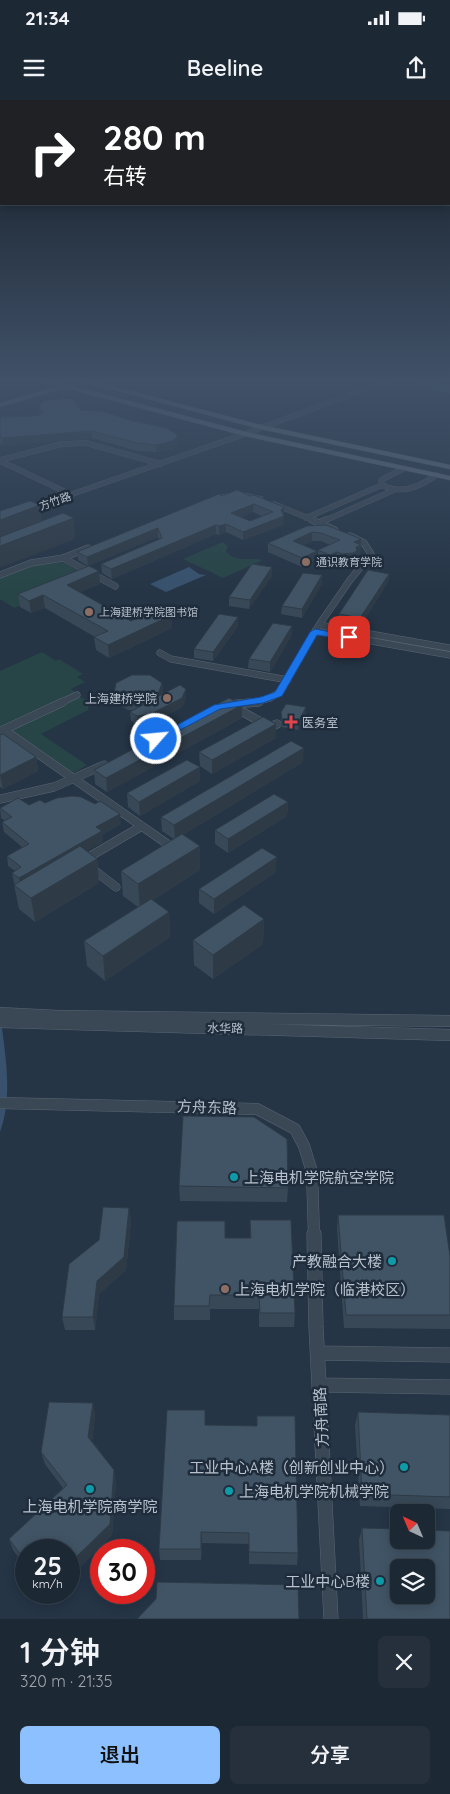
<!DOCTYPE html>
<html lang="zh">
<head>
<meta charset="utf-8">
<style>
	body { margin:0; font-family:Quicksand,"Noto Sans SC",sans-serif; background:#25303c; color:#f1f3f6; height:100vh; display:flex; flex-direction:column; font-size:19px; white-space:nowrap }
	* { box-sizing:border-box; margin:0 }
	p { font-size:16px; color:#a0a6ac }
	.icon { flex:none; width:28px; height:28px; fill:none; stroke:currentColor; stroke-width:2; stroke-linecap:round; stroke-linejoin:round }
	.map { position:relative; height:1519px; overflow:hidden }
	.drawer { display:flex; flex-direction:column; background:#1c2834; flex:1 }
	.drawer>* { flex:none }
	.top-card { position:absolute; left:0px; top:0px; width:450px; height:105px; box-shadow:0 2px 12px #0003,0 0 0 1px #3a444f; background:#202124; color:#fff; overflow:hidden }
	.needle { width:32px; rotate:316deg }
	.controls { position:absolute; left:390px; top:1404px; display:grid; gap:10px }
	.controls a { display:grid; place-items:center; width:45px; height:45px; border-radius:8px; background:#1c2834; box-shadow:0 2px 12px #0003,0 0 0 1px #3a444f; font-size:25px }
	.speed { position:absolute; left:15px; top:1439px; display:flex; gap:10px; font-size:25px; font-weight:700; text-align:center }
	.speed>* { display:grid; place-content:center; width:65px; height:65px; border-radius:50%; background:#1c2834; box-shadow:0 2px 12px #0003,0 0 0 1px #3a444f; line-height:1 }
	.speed small { font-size:12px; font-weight:400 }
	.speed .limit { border:8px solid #d22; background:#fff; color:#111 }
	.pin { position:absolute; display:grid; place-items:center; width:42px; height:42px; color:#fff; margin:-21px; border-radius:10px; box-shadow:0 2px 8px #0006 }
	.me { position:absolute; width:55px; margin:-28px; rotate:63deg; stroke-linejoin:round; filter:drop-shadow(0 0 4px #0008) }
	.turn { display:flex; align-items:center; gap:18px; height:105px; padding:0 20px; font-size:22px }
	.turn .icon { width:65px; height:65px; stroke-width:2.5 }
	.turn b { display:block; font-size:35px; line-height:42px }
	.round { display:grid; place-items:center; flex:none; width:52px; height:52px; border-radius:8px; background:#25303c }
	.overview { display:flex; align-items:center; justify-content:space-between; height:85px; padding:0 20px }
	h1 { font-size:30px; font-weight:600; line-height:38px }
	.cta { display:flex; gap:10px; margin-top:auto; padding:10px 20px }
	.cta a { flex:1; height:58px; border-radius:8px; background:#8cc0ff; color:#111; font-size:20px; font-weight:600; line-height:58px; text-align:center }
	.cta a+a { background:#25303c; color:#f1f3f6 }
	.status { display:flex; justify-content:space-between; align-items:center; height:35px; padding:0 25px; background:#1c2834; direction:ltr }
	.status svg { height:14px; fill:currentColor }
	header { display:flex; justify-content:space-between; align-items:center; height:65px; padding:0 20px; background:#1c2834; font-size:22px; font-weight:600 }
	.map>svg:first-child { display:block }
	.green { fill:#274547 }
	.water { fill:#38526e }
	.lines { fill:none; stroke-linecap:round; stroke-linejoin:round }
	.minor-far4-casing { stroke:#596572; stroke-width:5.5 }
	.minor-far3-casing { stroke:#596572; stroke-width:7 }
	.minor-far2-casing { stroke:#596572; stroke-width:9 }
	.minor-far1-casing { stroke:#596572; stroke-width:12 }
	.minor-casing { stroke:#596572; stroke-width:15 }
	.major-casing { stroke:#44505e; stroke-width:1 }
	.minor-far4 { stroke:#3a4755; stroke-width:5 }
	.minor-far3 { stroke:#3a4755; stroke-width:6 }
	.minor-far2 { stroke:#3a4755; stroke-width:8 }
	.minor-far1 { stroke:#3a4755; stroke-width:11 }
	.minor { stroke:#3a4755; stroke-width:14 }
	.major { fill:#586675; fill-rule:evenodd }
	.wall { fill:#384857; fill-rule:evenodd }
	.shaded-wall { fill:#2e3b47 }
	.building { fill:#415465; stroke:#2e3b47; fill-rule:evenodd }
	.route { fill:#1a73e8; stroke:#114b97 }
	.education-dot { fill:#8d6e63; stroke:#1f2c3b; stroke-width:2 }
	.health-dot { fill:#e0444e; stroke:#1f2c3b; stroke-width:2 }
	.culture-dot { fill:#0f9aa8; stroke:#1f2c3b; stroke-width:2 }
	.labels { text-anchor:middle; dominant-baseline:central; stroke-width:5; stroke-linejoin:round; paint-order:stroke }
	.far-street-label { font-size:11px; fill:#b8c2ce; stroke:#1f2c3b }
	.far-poi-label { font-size:11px; fill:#b8c2ce; stroke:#1f2c3b; text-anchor:start }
	.poi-label { font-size:12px; fill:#b8c2ce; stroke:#1f2c3b; text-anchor:end }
	.street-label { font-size:12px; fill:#b8c2ce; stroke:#1f2c3b }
	.near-street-label { font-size:15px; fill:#b8c2ce; stroke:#1f2c3b }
	.near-poi-label { font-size:15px; fill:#b8c2ce; stroke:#1f2c3b; text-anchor:start }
</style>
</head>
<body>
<div class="status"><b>21:34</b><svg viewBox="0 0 49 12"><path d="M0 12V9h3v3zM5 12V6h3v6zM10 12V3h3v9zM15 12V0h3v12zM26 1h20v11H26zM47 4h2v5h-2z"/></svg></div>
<header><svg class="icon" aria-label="menu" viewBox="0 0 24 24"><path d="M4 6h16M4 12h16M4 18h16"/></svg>Beeline<svg class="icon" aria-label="share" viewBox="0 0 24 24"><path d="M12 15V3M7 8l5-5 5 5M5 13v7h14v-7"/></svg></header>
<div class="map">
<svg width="450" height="1519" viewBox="0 0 450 1519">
	<rect width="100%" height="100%" fill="#253546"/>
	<!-- green -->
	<path class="green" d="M223,442L228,446L226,451C234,463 250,457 263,460L223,478L183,459Z
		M62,462L77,470L49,482L78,481L14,508L0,499V478L34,465Z
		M42,552L56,561L59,559L83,574L77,577L85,582L71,589L77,593L0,630V571Z
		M79,596L89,602L88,610L41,634L87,665L73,673L10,630Z"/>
	<!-- water -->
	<path class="water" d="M402,279H424L450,287V294Z
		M189,467L199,474L206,475L166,492L150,484Z
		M0,911C4,950 14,993 0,1032Z"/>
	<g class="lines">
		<defs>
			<path id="minor-far4" d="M0,360L62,344L86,343L161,364
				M0,361L72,395
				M403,369L383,379L381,381L382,385C401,395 420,387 436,375
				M212,400L237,394L261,399
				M274,404L315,421
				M29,409L245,334L392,279
				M306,418L382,385
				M324,421L394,390"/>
			<path id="minor-far3" d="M312,420L335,430
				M320,423L326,420
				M63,458L115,486
				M0,475L31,463L63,458L88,448
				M319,525L450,548
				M315,531L450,555
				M160,553L171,559L288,580
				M60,603L77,595
				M251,603L270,598L281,591L319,525L350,480L371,454L364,443L350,436"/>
			<path id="minor-far2" d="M228,605L259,602
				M232,606L270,627L277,624
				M4,630L176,750
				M1,631L63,602
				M0,699L54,687L104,665
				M82,761L142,726
				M90,767L116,787"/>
			<path id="minor-far1" d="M0,913L58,916L450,921
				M0,922L450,935
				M0,1003L257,1009L295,1029L304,1046L312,1072L314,1135"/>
			<path id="minor" d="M314,1134L316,1227L331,1519
				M318,1253L450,1255
				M319,1285L450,1287"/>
			<path id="major" d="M35,279H46L246,332L450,376V380L245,336L65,288L0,307V303L59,286Z
				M73,279H85L261,325L450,365V369L260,329Z"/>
		</defs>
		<!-- minor-far4 casing -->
		<use href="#minor-far4" class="minor-far4-casing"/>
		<!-- minor-far3 casing -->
		<use href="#minor-far3" class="minor-far3-casing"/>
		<!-- minor-far2 casing -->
		<use href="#minor-far2" class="minor-far2-casing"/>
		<!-- minor-far1 casing -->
		<use href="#minor-far1" class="minor-far1-casing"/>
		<!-- minor casing -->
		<use href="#minor" class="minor-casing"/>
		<!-- major casing -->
		<use href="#major" class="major-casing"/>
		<!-- minor-far4 -->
		<use href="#minor-far4" class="minor-far4"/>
		<!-- minor-far3 -->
		<use href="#minor-far3" class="minor-far3"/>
		<!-- minor-far2 -->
		<use href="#minor-far2" class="minor-far2"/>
		<!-- minor-far1 -->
		<use href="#minor-far1" class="minor-far1"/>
		<!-- minor -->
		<use href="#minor" class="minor"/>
		<!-- major -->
		<use href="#major" class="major"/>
	</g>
	<!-- wall -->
	<path class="wall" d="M39,307L80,310L178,342L173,349L156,352L137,351L92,338L3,345L0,344V317L36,316L40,314Z
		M222,396H250L284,407L283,425L243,440L226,432L219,435L216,434L112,479L102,473L101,464L160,440L158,437L88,466L78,460L77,452ZM253,412L262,416L250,421L241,417Z
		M307,426L361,439L360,454L357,455V460L353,461L342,463L337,460L329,463L318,458V450L330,445L321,441H312L303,445L317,451V460L302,467L268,452V443Z
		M272,467V476L249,509L229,506V497Z
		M389,474L388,482L360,527L338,523L339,514Z
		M100,484L80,492L131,521L172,515V528L109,558L96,550L94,537H95L45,508L31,513L20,507L18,494Z
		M322,484L302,518L281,514L282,506Z
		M238,526L213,561L194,558V549Z
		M292,535L270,572L248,568L249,559Z
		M162,583L163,592L162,595L186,589V598L182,607L152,623L138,626L131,621L130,612L133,610H128L115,602L114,593Z
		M242,605V618L107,692L95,684L94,670Z
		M281,612L306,615L298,630L282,627L281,619Z
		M0,635L36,657L38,671L3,689L0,687Z
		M276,638L212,674L200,666L199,652Z
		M303,662L183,735L200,770L153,800L169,812L170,837L105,881L87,866L84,841L138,807L123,796L121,771L174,739L162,731L161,717Z
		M200,667V681L140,716L128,707L127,693Z
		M288,702L287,716L228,753L215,744V730Z
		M45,703L121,724L102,735L103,742L86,751L97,759L99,783L35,822L19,809L14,785L15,784L14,783L12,773L15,771L8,766L7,756L22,747L4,732L2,722L5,721L1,718L0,708L29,705Z
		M276,772L214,814L199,803V789Z
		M264,819L263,844L213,879L194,865L193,840Z
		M179,1086L288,1088L287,1102L180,1101Z
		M129,1108L131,1122L126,1170L99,1194L95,1230H65L62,1217L99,1140Z
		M338,1115L450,1156V1229L344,1228L337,1129Z
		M250,1120L295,1213L294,1227H259V1209H210V1220H174V1206L225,1138H250Z
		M93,1303L95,1316L92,1341L114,1370L116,1382L112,1435L69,1478V1450H26V1468L13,1450L9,1439L63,1388L45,1364L41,1352Z
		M358,1312L450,1315V1409L360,1406L355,1325Z
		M257,1316L298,1453L297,1465L249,1464V1444L202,1443L201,1460H160L159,1449L206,1325L257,1326Z
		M362,1428L450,1519H363L359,1440Z"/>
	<!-- shaded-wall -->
	<path class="shaded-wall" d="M92,331V338L3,345L2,338Z
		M178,335V342L173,349L156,352V345Z
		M254,404L253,412L231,421V413Z
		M40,405L42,421L0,437V420Z
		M284,407L283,425L243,440V432L281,410Z
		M74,418L75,439L0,468V446Z
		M226,424V432L219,435V426Z
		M216,425V434L112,479L111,469Z
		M158,428V437L88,466L87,457Z
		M312,432V441L293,449V441Z
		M361,439L360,454L357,455V460L353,461L342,463L343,454L354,442Z
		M317,451V460L302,467V458Z
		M337,452V460L329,463L330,455Z
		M272,467V476L249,509L250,500Z
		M99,471L100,484L68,497L67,485Z
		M389,474L388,482L360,527V518Z
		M322,475V484L302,518V509Z
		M43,495L45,508L31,513L29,501Z
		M172,515V528L109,558L108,545Z
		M238,517V526L213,561V552Z
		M292,526V535L270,572V562Z
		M162,583L163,592L158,607L157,597Z
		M186,589V598L182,607L152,623L138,626L137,616Z
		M242,605V618L107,692L106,678Z
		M306,607V615L298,630V623Z
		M276,624V638L212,674V660Z
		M304,648L303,662L175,740L174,725Z
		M36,657L38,671L3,689L0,675Z
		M200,667V681L140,716L139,702Z
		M288,702L287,716L228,753V739Z
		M120,714L121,724L102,735L103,742L20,788L19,778L96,727Z
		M200,746V770L140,808L138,784Z
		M277,757L276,772L214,814V799Z
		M97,759L99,783L35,822L31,798Z
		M169,812L170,837L105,881L103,856Z
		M264,819L263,844L213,879V855Z
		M129,1108L131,1122L126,1170L99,1194L95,1230L93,1217L97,1181Z
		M93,1303L95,1316L91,1349L88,1337Z
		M114,1370L116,1382L112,1435L69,1478V1464Z
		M201,1432L202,1443L201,1460Z
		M46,1492H54L48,1498Z"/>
	<!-- building -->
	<path class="building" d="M67,298L74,299L80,310L102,311L129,320L166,328L178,335L173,341L156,345L137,343L92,331L2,338L0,337V317L36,316L44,313L39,307L43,301Z
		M237,390L250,396L254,395L284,407L281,410L284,416L243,432L226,424L219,426L216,425L111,469L101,464L162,438L158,428L87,457L77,452L219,394L222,396ZM254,404L273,412L250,421L231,413Z
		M30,401L40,405L0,420V411Z
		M63,413L74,418L0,446V437Z
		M326,425L361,439L354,442L361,445L356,447L357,451L353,453L343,454L337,452L330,455L318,450L340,440L321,433L312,432L293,441L317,451L302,458L268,443L307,426Z
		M252,464L272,467L250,500L229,497Z
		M89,466L99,471L67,485L131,521L158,508L172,515L108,545L94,537L108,531L43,495L29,501L18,494Z
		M368,470L389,474L360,518L339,514Z
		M303,473L322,475L302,509L282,506Z
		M219,514L238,517L213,552L194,549Z
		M273,523L292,526L270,562L249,559Z
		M132,575H150L162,583L157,597L180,585L186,589L182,598L151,614L137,616L130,612L152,600L127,601L114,593L116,583Z
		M229,598L242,605L106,678L94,670Z
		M286,604L306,607L298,623L282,620L281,612Z
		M263,617L276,624L212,660L199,652Z
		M3,634L36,657L0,675V635Z
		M291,641L304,648L174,725L161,717Z
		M187,660L200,667L139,702L127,693Z
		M274,694L288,702L228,739L215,730Z
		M72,696L81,697L95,704L100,701L120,714L96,727L102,731L19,778L12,773L21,767L7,756L29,744L2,722L12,717L0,708L18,698L29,705L40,700L45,703L57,698Z
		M182,734L200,746L138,784L121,771Z
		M80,746L97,759L31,798L14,785Z
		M262,748L277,757L214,799L199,789Z
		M151,799L169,812L103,856L84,841Z
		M244,805L264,819L213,855L193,840Z
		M183,1016L254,1017L287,1039L288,1088L179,1086Z
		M103,1107L129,1108L124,1157L97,1181L93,1217H62L69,1164L99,1140Z
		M338,1115H444L450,1156V1215H346Z
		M250,1120H291L295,1213H260L259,1195H210L209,1206H174L177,1121H225V1138H251Z
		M49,1302L93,1303L88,1337L114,1370L110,1424L69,1464V1450H26V1462L9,1439L67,1385L41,1352Z
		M167,1310H205V1325L257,1326V1316H295L298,1453L249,1452V1433L201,1432V1449H159Z
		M358,1312L450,1315V1397L362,1394Z
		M362,1428L399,1429V1440H426V1430L450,1431V1519H367ZM399,1468H426V1495H399Z
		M157,1482L298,1485L299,1519H137L156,1499Z"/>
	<!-- sky -->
	<linearGradient id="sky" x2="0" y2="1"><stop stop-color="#141d26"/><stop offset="0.57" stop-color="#405168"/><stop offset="1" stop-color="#405168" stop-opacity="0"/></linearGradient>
	<rect width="450" height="492" fill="url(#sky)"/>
	<!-- route -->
	<path class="route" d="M315,529L349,535L354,537L349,540L317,535L282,596L263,603L220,609L159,641L156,642L151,639L214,605L261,597L275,592L310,532Z"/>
	<!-- markers -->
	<g class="education-dot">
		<circle cx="306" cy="462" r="5"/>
		<circle cx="89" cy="512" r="5"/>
		<circle cx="167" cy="598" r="5"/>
		<circle cx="225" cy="1189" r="5"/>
	</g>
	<path class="health-dot" d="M288.5 614.5h5v5h5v5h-5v5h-5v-5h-5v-5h5z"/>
	<g class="culture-dot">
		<circle cx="234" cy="1077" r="5"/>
		<circle cx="392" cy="1161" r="5"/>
		<circle cx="404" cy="1367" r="5"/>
		<circle cx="90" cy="1389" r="5"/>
		<circle cx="229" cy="1391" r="5"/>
		<circle cx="380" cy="1481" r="5"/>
	</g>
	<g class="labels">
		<!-- far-street labels -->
		<g class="far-street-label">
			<text transform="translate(55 401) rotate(-19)">方竹路</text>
		</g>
		<!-- far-poi labels -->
		<g class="far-poi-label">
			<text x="316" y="462">通识教育学院</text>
			<text x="99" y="512">上海建桥学院图书馆</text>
		</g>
		<!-- poi labels -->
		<g class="poi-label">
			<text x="157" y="598">上海建桥学院</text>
			<text x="302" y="622" text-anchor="start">医务室</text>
		</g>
		<!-- street labels -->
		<g class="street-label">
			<text transform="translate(225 928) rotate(1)">水华路</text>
		</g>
		<!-- near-street labels -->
		<g class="near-street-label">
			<text transform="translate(207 1007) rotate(2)">方舟东路</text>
			<text transform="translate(321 1317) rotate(-93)">方舟南路</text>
		</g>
		<!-- near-poi labels -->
		<g class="near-poi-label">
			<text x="244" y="1077">上海电机学院航空学院</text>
			<text x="382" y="1161" text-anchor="end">产教融合大楼</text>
			<text x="235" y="1189">上海电机学院（临港校区）</text>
			<text x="394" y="1367" text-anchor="end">工业中心A楼（创新创业中心）</text>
			<text x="239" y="1391">上海电机学院机械学院</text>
			<text x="90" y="1406" text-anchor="middle">上海电机学院商学院</text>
			<text x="370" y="1481" text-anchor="end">工业中心B楼</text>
		</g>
	</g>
</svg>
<div class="controls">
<a><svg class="needle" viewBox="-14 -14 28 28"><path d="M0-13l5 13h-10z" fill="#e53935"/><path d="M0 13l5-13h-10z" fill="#a0a6ac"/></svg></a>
<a><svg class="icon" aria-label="layers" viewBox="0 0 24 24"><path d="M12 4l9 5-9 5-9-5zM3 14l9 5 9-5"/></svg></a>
</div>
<div class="speed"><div>25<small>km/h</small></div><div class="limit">30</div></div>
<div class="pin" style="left:349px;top:537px;background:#d93025"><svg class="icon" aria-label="arrive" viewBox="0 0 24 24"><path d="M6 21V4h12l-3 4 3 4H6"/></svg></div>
<svg class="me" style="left:156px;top:639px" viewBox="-20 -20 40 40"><circle r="17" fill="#1a73e8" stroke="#fff" stroke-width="3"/><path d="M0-11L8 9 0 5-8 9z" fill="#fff"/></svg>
<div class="top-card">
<div class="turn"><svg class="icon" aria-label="right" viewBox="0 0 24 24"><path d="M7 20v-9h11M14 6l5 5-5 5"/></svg><div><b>280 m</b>右转</div></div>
</div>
</div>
<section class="drawer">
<div class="overview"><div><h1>1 分钟</h1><p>320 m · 21:35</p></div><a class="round"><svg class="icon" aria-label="close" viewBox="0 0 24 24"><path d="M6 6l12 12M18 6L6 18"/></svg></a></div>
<div class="cta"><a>退出</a><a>分享</a></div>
</section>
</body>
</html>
